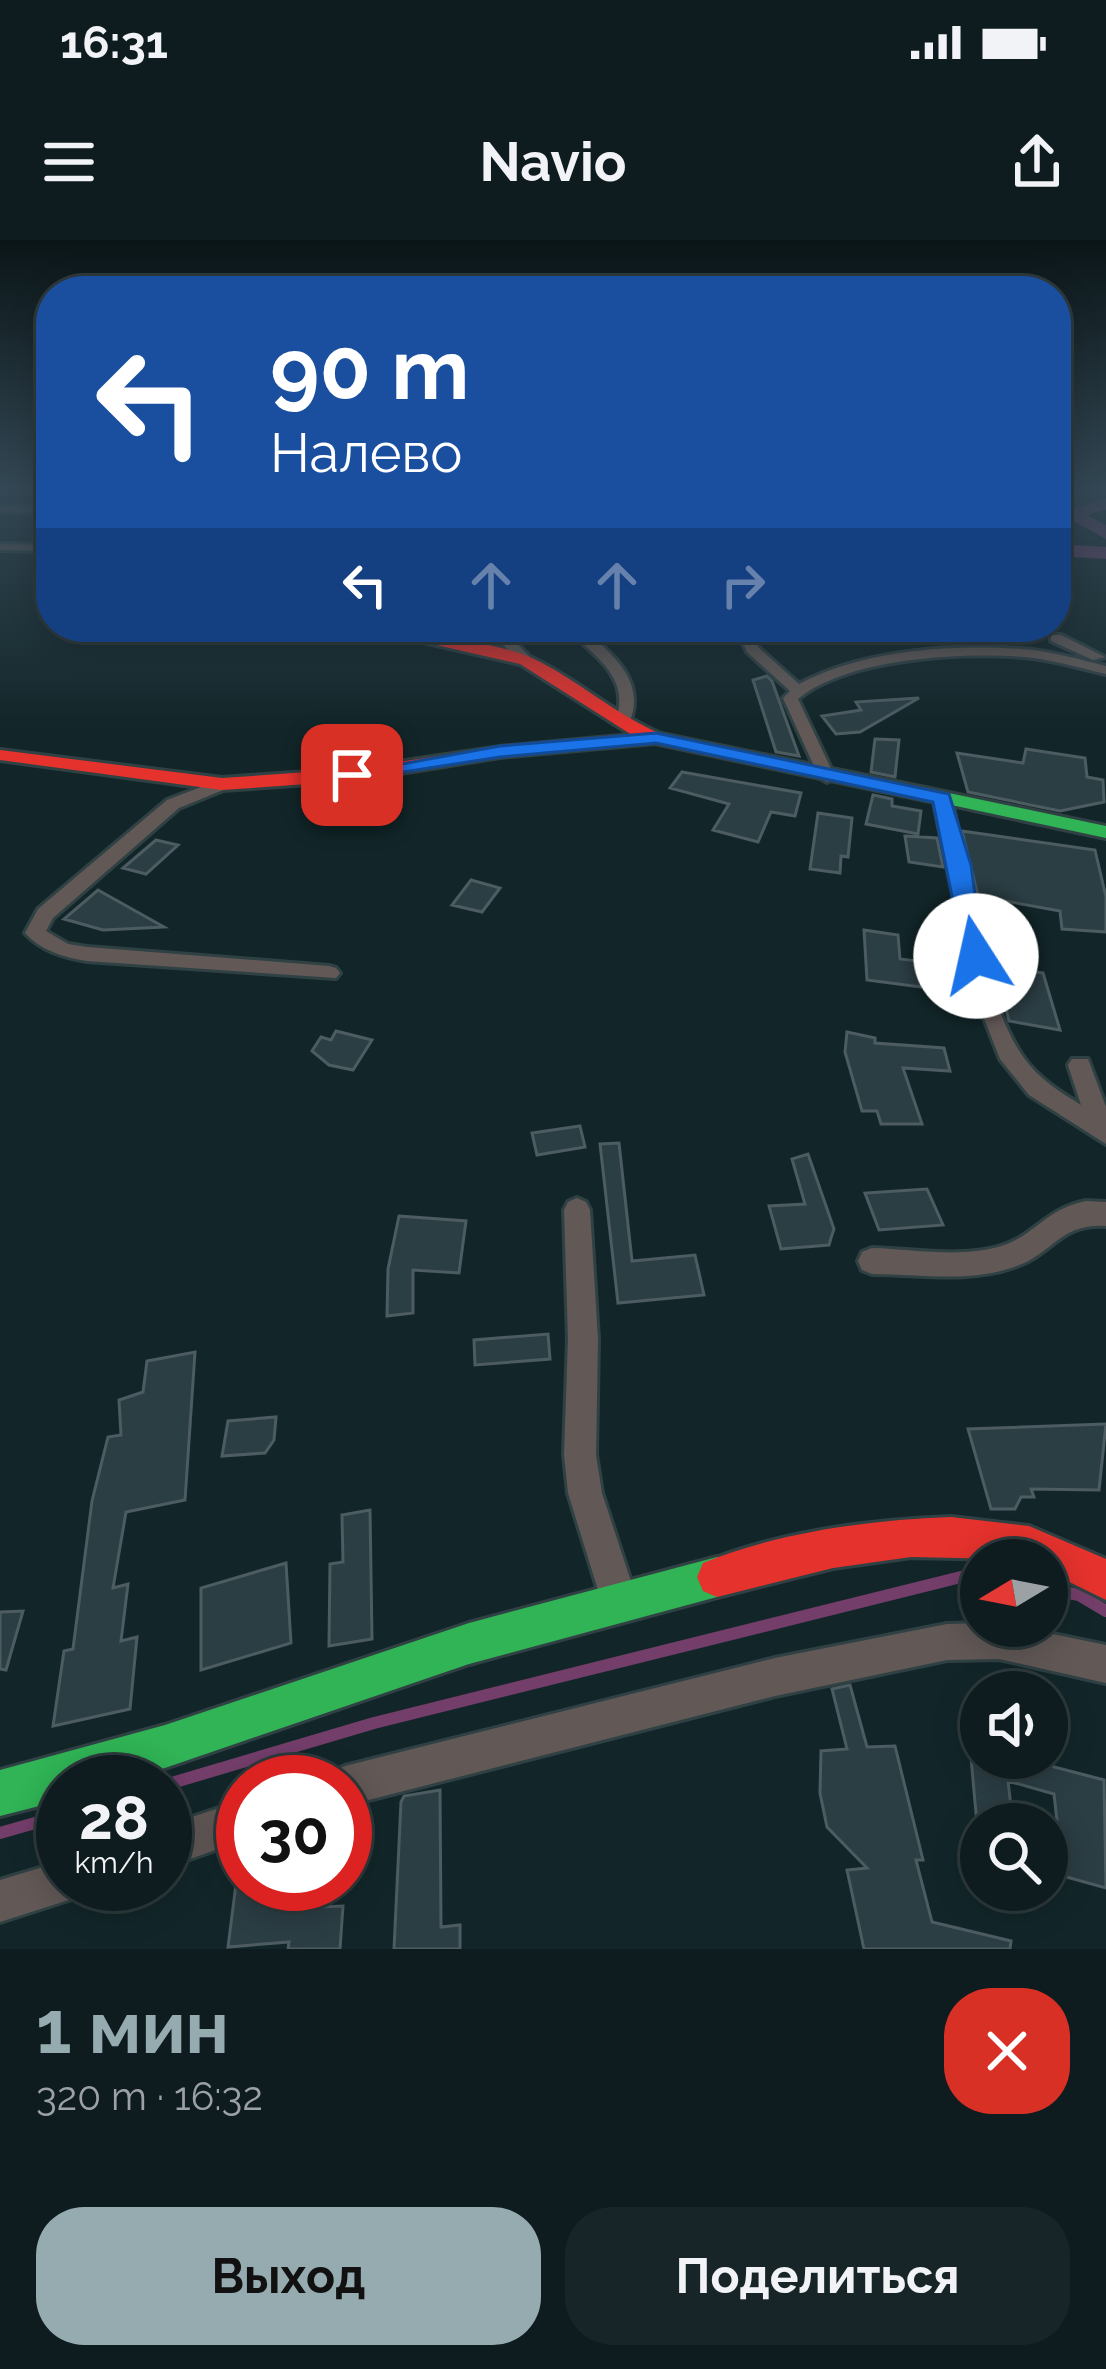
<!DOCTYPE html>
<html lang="ru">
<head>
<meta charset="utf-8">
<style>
	body { margin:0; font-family:Raleway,sans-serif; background:#172528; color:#f1f3f6; height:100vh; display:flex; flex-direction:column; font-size:45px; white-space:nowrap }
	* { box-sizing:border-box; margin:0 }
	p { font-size:39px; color:#9ba1a4 }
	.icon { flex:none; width:66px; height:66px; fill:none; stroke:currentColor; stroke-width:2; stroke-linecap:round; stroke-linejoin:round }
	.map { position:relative; height:1709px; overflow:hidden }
	.sheet { display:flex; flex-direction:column; background:#0e1c1f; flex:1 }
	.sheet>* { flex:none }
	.banner { position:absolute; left:36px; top:36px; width:1035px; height:366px; border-radius:48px; box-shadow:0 6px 30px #0003,0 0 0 3px #2e3a3d; background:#1a4fa0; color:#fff; overflow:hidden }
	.needle { width:78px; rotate:260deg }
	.controls { position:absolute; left:960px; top:1299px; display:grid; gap:24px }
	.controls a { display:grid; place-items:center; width:108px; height:108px; border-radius:50%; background:#0e1c1f; box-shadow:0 6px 30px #0003,0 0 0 3px #2e3a3d; font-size:60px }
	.speed { position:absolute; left:36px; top:1515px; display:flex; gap:24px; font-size:60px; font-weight:700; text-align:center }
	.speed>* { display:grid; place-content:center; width:156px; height:156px; border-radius:50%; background:#0e1c1f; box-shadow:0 6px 30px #0003,0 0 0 3px #2e3a3d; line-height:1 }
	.speed small { font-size:30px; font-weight:400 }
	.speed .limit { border:18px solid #d22; background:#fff; color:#111 }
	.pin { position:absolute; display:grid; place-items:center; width:102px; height:102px; color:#fff; margin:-51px; border-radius:24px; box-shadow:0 6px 18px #0006 }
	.me { position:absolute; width:132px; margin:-66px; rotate:350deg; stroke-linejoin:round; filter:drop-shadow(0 0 9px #0008) }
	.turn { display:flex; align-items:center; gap:42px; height:252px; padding:0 36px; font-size:54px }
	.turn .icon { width:156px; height:156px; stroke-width:2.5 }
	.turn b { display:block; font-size:84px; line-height:102px }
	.lanes { display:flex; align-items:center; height:114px; padding:0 36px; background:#0003; justify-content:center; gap:60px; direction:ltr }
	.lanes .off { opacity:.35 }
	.round { display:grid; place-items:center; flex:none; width:126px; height:126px; border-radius:48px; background:#172528 }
	.summary { display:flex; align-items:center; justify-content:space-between; height:204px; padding:0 36px }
	h1 { font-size:72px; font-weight:700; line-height:90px; color:#95abb0 }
	.primary-button { display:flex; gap:24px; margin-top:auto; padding:24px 36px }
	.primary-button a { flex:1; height:138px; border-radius:48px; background:#95abb0; color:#111; font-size:48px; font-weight:700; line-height:138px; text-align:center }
	.primary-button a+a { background:#172528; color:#f1f3f6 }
	.status { display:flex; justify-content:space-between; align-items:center; height:84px; padding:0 60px; background:#0e1c1f; direction:ltr }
	.status svg { height:33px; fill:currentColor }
	header { display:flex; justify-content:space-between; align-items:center; height:156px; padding:0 36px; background:#0e1c1f; font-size:54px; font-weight:700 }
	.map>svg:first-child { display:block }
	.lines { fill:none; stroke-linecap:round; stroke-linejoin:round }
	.stream { stroke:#743e6b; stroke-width:12 }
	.river { fill:#743e6b; fill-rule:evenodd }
	.building { fill:#2b3e44; stroke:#4c5c61; stroke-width:3 }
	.street-casing { stroke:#304144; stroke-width:6 }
	.fast-casing { stroke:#304144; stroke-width:6 }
	.jam-casing { stroke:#304144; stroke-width:6 }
	.street { fill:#625957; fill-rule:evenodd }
	.fast { fill:#30b455; fill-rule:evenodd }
	.jam { fill:#e5322d; fill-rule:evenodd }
	.route { fill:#1a73e8; stroke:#114b97; stroke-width:3 }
</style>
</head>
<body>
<div class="status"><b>16:31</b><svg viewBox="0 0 49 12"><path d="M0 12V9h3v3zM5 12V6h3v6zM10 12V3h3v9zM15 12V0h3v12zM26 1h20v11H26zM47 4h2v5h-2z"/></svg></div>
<header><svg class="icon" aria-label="menu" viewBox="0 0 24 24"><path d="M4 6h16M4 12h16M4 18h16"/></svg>Navio<svg class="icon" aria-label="share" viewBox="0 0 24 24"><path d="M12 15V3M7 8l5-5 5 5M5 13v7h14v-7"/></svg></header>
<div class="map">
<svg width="1106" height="1709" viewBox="0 0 1106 1709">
	<rect width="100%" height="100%" fill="#122629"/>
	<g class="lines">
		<!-- stream -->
		<path class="stream" d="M1047,1349L1079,1355L1106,1371
			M165,1545L374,1483L969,1335L981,1338
			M0,1593L63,1575"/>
		<!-- river -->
		<path class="river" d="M1106,258V270L1087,275L1106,285V299L1059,273Z
			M1056,304L1106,307V319L1056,316Z"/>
	</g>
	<!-- building -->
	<path class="building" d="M767,436L772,441L799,516L776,512L753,440Z
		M919,458L860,492L836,494L822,476L861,470L856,462Z
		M875,499L899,500L895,537L871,532Z
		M1026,509L1085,518L1087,537L1103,540L1104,562L1060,571L968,552L957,513L1023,523Z
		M682,532L801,553L795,576L771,572L758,602L713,590L729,564L670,548Z
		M873,555L892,559V566L921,571L918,594L866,584Z
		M818,573L852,578L848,617L841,616L840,633L810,629Z
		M962,591L1095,610L1106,657V692L1062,689L1060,671L1000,660L1017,730L1043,733L1060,790L1009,781Z
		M905,596L937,598L943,627L909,622Z
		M156,600L178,605L146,634L123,628Z
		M471,640L500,648L482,672L452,665Z
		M98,650L164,687L103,690L64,679Z
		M864,690L898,695L900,719L918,721L921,747L867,740Z
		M336,791L372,800L353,830L329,825L312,811L321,797L331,800Z
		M847,792L875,798V803L944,808L950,831L903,828L922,884H881L877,871H862L845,812Z
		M580,886L585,907L537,915L532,893Z
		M619,903L632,1021L695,1015L704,1055L618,1063L600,904Z
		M808,914L834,989L831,998L829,1005L781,1009L769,966L805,964L792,919Z
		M927,949L943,985L879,990L865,953Z
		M399,976L466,981L459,1033L413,1030V1073L387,1076L388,1029Z
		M548,1094L550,1119L475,1125L474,1100Z
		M195,1112L185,1260L126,1272L113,1348L128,1344L121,1401L137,1397L130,1469L53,1486L64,1411L73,1409L92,1261L108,1197L121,1195L119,1160L143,1152L147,1121Z
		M276,1177L274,1200L265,1213L222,1216L228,1181Z
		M1106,1184L1099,1250L1031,1249L1034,1257H1021L1015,1269H991L968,1189Z
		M370,1270L372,1399L329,1406L330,1324L343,1322L342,1275Z
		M286,1323L291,1403L201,1430V1348Z
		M23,1371L6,1430L0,1429V1372Z
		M850,1445L867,1507L895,1506L923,1620H916L932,1682L1011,1701L1010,1709H864L847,1630L867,1628L827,1587L820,1553L821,1511L847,1509L832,1449Z
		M971,1518H1020L1104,1540L1106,1648L1063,1636L1054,1554L1008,1541L1013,1584H977Z
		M440,1550L441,1687L460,1685V1709H394L401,1562L404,1556Z
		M236,1644H321L319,1667L343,1666L340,1709H288L289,1702L228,1707Z"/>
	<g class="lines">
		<defs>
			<path id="street" d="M0,266L51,267V273L0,272Z
				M0,304L51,305V311L0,310Z
				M487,387H501L530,417V423H520Z
				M565,387H580C612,413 650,443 627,487L614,484C634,438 594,416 565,387Z
				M736,387H750L758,407L799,444C862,410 952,404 1022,409C1050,411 1078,419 1106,426V434C1079,428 1051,419 1024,417C961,412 847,418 798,459L835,537L827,542L819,537L783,458L790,451L747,412Z
				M1051,395H1061L1105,417L1093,420L1051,401Z
				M222,539L228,540V548L179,568L53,678L46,691L68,704L87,707L329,726L336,728L340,733L336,738L87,721C63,717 42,711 25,693L38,669L167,560Z
				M942,553L951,558C968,631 981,759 1024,818C1039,839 1060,852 1081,865L1068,825L1072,819H1088L1106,867V904L1029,855L1000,819L973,750L933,558Z
				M577,958L586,962L590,970L598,1099L596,1215L602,1253L638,1363L633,1376L620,1381L607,1376L602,1363L568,1253L564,1215L568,1099L564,970L568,962Z
				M1086,961L1106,962V986C1059,983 1054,1014 1014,1027C969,1043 919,1034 872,1034L862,1030L858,1021L862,1012L872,1008C913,1009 964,1019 1004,1005C1036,994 1046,969 1086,961Z
				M981,1383L1014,1386L1106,1405V1443L999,1419L947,1420L775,1456L345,1566V1542H327L331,1532L345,1526L775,1418L947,1384Z
				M243,1560V1600L165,1628V1586Z
				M63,1621V1644H83L78,1657L0,1682V1640Z"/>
			<path id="fast" d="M930,549L1106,586V598L923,559V551Z
				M717,1317L731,1323L737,1337L731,1351L717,1357L469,1424L124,1542H63V1560L0,1576V1530L165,1485L469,1383Z"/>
			<path id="jam" d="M357,387C392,387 501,403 532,418C577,439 614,474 661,494L930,549L940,555L930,561L655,503L500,517L351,541L222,550L0,520V510L222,538L351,529L500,507L632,495L520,424Z
				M951,1277L1029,1286L1106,1319V1360L1047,1331V1320L911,1317L833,1328L717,1357L703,1351L697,1337L703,1323C779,1292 869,1280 951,1277Z"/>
		</defs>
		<!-- street casing -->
		<use href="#street" class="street-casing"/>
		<!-- fast casing -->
		<use href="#fast" class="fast-casing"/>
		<!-- jam casing -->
		<use href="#jam" class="jam-casing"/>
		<!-- street -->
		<use href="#street" class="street"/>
		<!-- fast -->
		<use href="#fast" class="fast"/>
		<!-- jam -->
		<use href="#jam" class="jam"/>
	</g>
	<!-- sky -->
	<linearGradient id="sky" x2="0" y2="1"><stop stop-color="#0a1517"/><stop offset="0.51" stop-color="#334754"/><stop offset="1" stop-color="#334754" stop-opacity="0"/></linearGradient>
	<rect width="1106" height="489" fill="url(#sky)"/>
	<!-- route -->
	<path class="route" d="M656,493L949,554L971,625L984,722H967L964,716L933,562L656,503L500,517L352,540L342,535L500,506Z"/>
</svg>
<div class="controls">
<a><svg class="needle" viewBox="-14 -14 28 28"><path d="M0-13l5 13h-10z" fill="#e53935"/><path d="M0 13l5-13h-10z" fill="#9ba1a4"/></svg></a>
<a><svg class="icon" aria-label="sound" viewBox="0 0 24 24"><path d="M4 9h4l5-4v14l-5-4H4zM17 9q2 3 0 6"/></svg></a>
<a><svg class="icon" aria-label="search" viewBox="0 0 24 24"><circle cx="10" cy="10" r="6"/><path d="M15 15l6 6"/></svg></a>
</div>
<div class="speed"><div>28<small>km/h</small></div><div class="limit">30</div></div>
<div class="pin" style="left:352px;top:535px;background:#d93025"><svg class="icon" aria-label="arrive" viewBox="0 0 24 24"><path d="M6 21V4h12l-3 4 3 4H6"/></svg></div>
<svg class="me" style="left:976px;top:716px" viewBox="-20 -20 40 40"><circle r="19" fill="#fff"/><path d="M0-13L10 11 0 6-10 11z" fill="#1a73e8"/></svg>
<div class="banner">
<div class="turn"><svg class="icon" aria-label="left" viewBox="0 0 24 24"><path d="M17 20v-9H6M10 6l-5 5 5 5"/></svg><div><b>90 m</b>Налево</div></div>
<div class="lanes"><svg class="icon" aria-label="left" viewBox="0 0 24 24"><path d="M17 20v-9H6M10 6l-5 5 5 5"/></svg><svg class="icon off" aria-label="ahead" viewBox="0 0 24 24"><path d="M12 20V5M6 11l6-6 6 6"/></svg><svg class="icon off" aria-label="ahead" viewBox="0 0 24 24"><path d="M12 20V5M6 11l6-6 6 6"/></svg><svg class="icon off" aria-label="right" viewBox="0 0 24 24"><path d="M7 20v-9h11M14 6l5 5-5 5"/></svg></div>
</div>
</div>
<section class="sheet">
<div class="summary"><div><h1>1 мин</h1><p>320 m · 16:32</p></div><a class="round" style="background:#d93025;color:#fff"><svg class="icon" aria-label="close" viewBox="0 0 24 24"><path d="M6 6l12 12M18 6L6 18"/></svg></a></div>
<div class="primary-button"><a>Выход</a><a>Поделиться</a></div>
</section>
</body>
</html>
